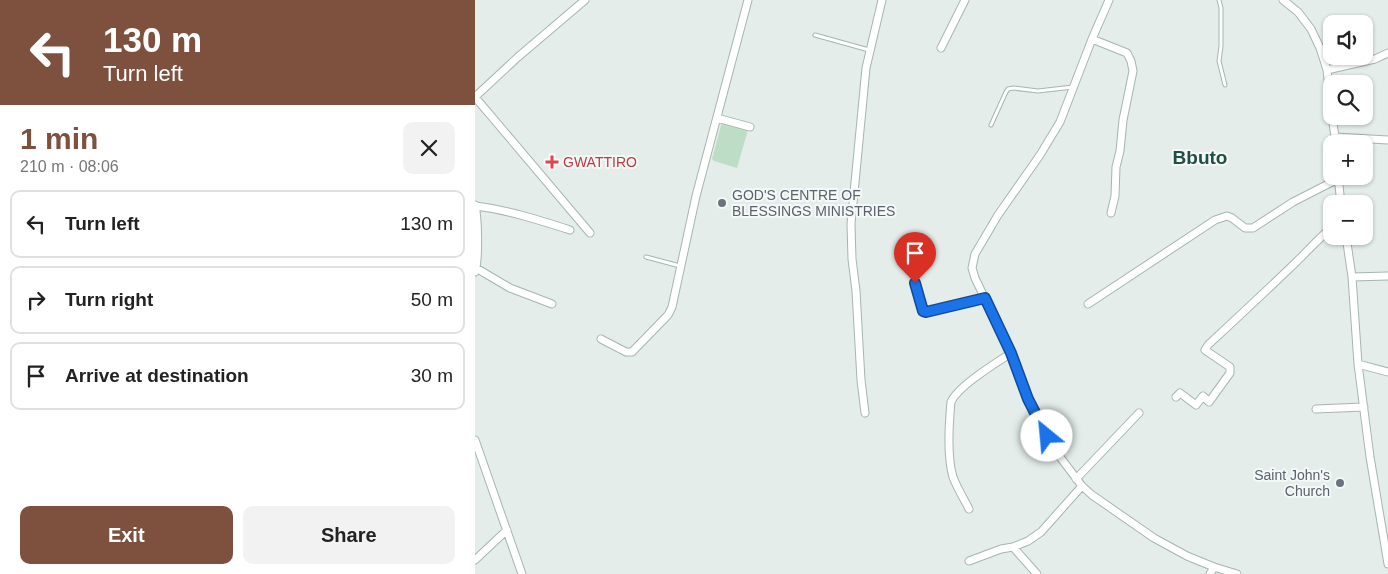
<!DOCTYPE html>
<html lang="en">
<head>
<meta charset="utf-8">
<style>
	body { margin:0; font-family:Arial,sans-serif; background:#f2f2f2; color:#222; height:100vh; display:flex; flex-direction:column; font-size:19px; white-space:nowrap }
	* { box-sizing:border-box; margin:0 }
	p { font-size:16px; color:#767676 }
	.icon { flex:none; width:28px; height:28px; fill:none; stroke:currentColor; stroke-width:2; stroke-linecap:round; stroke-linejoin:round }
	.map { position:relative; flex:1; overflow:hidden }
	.side { display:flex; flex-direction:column; background:#fff; width:475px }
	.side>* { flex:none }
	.top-card { background:#7d513e; color:#fff; overflow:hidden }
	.tools { position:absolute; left:848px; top:15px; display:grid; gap:10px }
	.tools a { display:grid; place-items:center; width:50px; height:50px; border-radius:10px; background:#fff; box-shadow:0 1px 4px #0004; font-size:25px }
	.pin { position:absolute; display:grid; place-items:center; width:42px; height:42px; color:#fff; margin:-51px -21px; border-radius:50% 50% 50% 0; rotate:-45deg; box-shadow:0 0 5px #0007 }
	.pin .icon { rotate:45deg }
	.me { position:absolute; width:55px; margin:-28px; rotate:332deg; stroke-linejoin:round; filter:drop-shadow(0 0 4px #0008) }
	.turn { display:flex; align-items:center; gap:18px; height:105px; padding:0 20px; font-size:22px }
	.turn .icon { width:65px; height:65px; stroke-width:2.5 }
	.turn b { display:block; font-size:35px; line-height:42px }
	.round { display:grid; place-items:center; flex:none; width:52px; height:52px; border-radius:10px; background:#f2f2f2 }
	.headline { display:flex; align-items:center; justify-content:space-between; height:85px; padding:0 20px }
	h1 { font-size:30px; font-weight:700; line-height:38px; color:#7d513e }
	.button { display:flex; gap:10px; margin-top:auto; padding:10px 20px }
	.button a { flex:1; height:58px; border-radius:10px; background:#7d513e; color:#fff; font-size:20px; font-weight:700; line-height:58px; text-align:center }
	.button a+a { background:#f2f2f2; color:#222 }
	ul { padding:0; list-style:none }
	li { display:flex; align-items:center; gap:15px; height:68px; margin:0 10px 8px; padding:0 10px; border:2px solid #e0e0e0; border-radius:10px }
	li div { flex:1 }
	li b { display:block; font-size:19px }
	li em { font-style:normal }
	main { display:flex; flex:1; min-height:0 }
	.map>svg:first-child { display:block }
	.green { fill:#bdddc7 }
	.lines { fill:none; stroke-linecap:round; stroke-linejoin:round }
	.service-casing { stroke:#a7b5b0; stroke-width:5 }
	.minor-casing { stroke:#a7b5b0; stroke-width:9 }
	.service { stroke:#fff; stroke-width:3 }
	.minor { stroke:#fff; stroke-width:7 }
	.route-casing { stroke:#114b97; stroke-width:12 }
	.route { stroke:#1a73e8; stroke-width:9 }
	.health-dot { fill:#e0444e; stroke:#f4f9f7; stroke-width:2 }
	.worship-dot { fill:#6b7280; stroke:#f4f9f7; stroke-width:2 }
	.labels { text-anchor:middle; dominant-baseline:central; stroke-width:4; stroke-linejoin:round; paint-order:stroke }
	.health-label { font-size:14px; fill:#be3a42; stroke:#f4f9f7; text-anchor:start }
	.worship-label { font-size:14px; fill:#5b616d; stroke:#f4f9f7; text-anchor:start }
	.district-label { font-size:19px; font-weight:bold; fill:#204f46; stroke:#f4f9f7 }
</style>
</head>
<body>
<main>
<section class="side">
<div class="top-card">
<div class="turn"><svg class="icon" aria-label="left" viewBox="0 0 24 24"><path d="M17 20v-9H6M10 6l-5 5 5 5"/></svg><div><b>130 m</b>Turn left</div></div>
</div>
<div class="headline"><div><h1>1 min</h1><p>210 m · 08:06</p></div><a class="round"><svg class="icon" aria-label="close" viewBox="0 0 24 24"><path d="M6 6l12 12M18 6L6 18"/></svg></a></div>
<ul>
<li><svg class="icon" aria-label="left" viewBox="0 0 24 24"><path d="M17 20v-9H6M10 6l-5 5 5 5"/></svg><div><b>Turn left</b></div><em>130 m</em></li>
<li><svg class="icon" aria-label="right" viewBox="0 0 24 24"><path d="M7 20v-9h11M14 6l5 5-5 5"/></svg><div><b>Turn right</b></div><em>50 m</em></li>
<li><svg class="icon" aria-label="arrive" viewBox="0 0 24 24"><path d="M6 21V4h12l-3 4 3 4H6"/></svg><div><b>Arrive at destination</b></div><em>30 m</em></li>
</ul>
<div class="button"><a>Exit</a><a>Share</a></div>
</section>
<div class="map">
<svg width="913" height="574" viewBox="0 0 913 574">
	<rect width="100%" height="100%" fill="#e4ede9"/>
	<!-- green -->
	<path class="green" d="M247,122L273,130L262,168L239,161L237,159Z"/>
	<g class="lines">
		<defs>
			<path id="service" d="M744,0L746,8V46L744,61L750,85
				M340,35L394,50
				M516,125L531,92L533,89L538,88L563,91L598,87
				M171,257L205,266
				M441,283L448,311L451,312L509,299"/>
			<path id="minor" d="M110,0L43,57L0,97L115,233
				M634,0L617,39L585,122L565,155L523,215L500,254L497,268L500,278L536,353L553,399L564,423L579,449L607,486L617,495L679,538L712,556L739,567L735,574
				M808,0L823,12L836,29L845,48L852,70L856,109
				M617,39L652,53L656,61L658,71L648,120L645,151L641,167L640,196L636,213
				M466,48L490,0
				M852,70L900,59L913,53
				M857,116L861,144
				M242,118L275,127
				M860,137L913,140
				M863,176L866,204
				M0,205C3,220 4,257 0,272
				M1,206C33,210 64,220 95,230
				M871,236L877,277L883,364L895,457L913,564
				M1,268L35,288L77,304
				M877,277L913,276
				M613,304L740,220L752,216L757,218L770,228H778L818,202L863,179
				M126,339L151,352H157L193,315L197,307L221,196L273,0
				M883,364L913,372
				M701,397L705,393L721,405L728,396L734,402L755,373V367L730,350L733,345C761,319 788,294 815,268C829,255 841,241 856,228
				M841,409L889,407
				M390,413L386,380L381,291L377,259L376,224L391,68L407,0
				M0,440L47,574
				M601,479L664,413
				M494,509C489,499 482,488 478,477C472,457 474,423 476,402C483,386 521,363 536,353
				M538,547L562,574
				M0,560L32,530
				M494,561L526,549L538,547L553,541L566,532L607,486
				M739,567L762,574"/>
		</defs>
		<!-- service casing -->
		<use href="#service" class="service-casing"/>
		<!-- minor casing -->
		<use href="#minor" class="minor-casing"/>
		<!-- service -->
		<use href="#service" class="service"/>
		<!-- minor -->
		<use href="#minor" class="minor"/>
	</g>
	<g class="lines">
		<defs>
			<path id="route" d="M440,283L448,311L451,312L510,298L536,353L553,399L572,436"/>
		</defs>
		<!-- route casing -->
		<use href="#route" class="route-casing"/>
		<!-- route -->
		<use href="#route" class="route"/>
	</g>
	<!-- markers -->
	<path class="health-dot" d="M74.5 154.5h5v5h5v5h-5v5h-5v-5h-5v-5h5z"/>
	<g class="worship-dot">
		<circle cx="247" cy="203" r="5"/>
		<circle cx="865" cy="483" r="5"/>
	</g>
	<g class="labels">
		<!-- health labels -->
		<g class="health-label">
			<text x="88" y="162">GWATTIRO</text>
		</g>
		<!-- worship labels -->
		<g class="worship-label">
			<text x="257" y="195">GOD'S CENTRE OF<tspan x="257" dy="16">BLESSINGS MINISTRIES</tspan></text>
			<text x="855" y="475" text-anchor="end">Saint John's<tspan x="855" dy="16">Church</tspan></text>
		</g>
		<!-- district labels -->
		<g class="district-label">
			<text x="725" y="157">Bbuto</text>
		</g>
	</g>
</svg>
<div class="tools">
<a><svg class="icon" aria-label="sound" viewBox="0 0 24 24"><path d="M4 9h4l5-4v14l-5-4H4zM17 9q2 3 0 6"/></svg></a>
<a><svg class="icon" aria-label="search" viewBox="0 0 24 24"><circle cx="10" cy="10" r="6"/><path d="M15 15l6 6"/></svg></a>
<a>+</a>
<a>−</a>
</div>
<div class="pin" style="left:440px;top:283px;background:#d93025"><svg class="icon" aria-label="arrive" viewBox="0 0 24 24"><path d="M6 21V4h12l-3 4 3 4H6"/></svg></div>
<svg class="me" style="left:572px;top:436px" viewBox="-20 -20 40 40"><circle r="19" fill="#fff"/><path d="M0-13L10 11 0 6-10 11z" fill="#1a73e8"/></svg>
</div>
</main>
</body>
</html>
